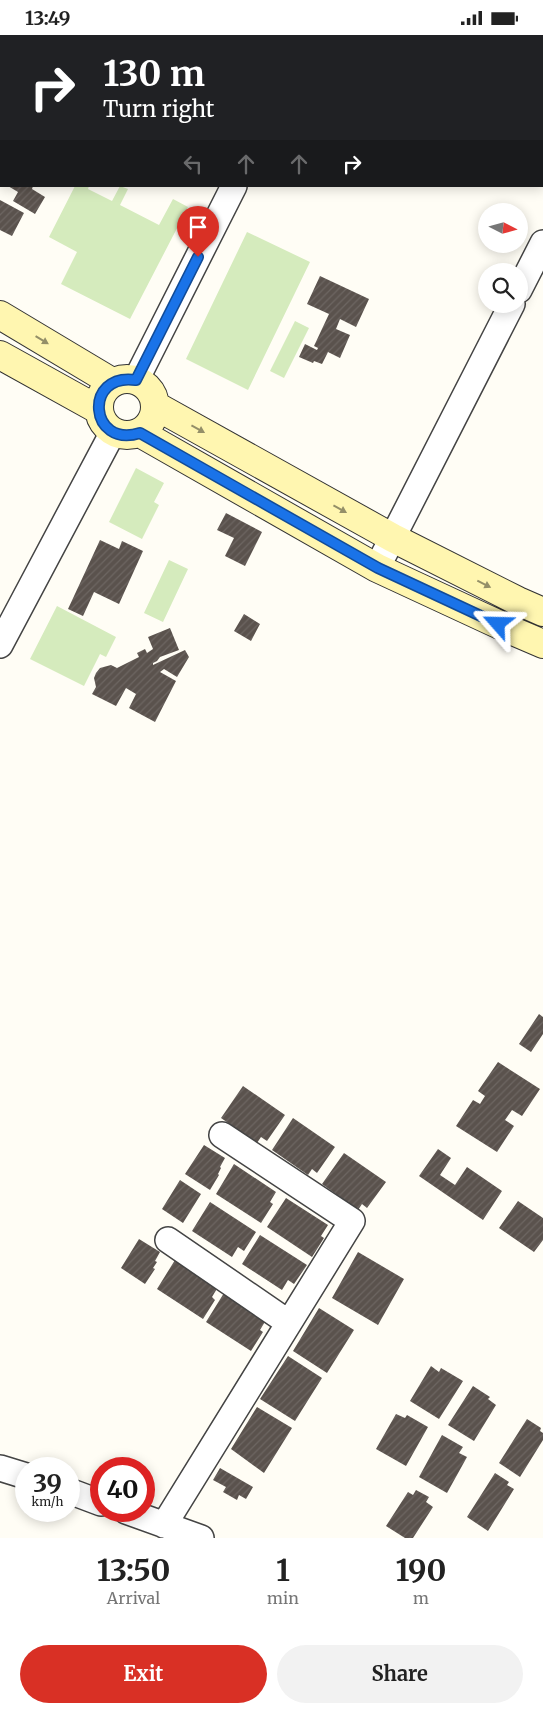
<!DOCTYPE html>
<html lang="en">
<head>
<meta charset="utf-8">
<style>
	body { margin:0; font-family:Merriweather,serif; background:#f2f2f2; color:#222; height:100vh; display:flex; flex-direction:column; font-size:19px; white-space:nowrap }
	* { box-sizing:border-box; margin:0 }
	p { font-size:16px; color:#767676 }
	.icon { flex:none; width:28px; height:28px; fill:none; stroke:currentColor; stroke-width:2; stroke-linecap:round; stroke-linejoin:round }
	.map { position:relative; height:1503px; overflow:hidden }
	.side { display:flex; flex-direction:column; background:#fff; flex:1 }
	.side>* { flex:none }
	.guide { position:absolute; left:0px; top:0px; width:544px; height:152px; box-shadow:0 2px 12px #0003; background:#202124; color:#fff; overflow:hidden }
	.needle { width:32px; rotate:96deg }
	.controls { position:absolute; left:478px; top:168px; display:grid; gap:10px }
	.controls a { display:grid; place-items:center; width:50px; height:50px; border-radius:50%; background:#fff; box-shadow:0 2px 12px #0003; font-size:25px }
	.speed { position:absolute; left:15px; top:1422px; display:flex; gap:10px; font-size:25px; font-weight:700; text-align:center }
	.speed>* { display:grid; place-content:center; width:65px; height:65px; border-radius:50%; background:#fff; box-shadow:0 2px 12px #0003; line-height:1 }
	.speed small { font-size:12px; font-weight:400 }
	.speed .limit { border:8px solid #d22; background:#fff; color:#111 }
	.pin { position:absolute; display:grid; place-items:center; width:42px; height:42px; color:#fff; margin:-51px -21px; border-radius:50% 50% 50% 0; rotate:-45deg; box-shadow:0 0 5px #0007 }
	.pin .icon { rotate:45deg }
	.me { position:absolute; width:55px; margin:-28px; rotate:295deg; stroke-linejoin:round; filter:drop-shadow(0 0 4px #0008) }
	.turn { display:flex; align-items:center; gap:18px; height:105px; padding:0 20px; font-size:22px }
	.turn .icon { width:65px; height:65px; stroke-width:2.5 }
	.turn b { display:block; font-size:35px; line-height:42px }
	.lanes { display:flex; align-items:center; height:48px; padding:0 20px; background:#0003; justify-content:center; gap:25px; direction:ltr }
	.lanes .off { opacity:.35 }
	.eta { display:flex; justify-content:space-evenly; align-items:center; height:85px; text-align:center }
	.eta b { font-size:30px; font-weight:700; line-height:35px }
	.primary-button { display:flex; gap:10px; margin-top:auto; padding:10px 20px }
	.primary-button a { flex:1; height:58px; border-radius:30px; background:#d93025; color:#fff; font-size:20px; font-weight:700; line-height:58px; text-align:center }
	.primary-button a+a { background:#f2f2f2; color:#222 }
	.status { display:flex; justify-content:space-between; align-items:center; height:35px; padding:0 25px; background:#fff; direction:ltr }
	.status svg { height:14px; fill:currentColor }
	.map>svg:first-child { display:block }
	.grass { fill:#d5ebbd }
	.building { fill:url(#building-hatch) }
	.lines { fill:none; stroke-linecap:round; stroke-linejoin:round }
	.street-casing { stroke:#444; stroke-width:28 }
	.secondary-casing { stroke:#333; stroke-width:30 }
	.street { stroke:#fff; stroke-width:25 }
	.secondary { stroke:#fff6b0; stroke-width:28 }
	.oneway { fill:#948f68 }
	.route-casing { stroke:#114b97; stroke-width:12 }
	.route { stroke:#1a73e8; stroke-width:9 }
</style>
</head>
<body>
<div class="status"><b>13:49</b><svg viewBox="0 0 49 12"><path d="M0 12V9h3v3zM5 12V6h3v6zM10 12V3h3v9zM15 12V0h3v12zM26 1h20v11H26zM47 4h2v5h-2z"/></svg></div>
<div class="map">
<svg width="543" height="1503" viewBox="0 0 543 1503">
	<defs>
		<pattern id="building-hatch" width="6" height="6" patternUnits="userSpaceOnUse" patternTransform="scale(1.25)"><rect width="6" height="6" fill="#5a524d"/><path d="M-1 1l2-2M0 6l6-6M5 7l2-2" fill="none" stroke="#6d6662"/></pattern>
	</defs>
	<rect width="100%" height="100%" fill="#fffdf5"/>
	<!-- grass -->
	<path class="grass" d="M75,151H89L88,154L112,166L120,151L128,154L120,170L159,190L173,164L188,172L130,284L61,249L77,217L49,202Z
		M247,197L310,227L248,355L186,324Z
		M295,286L309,293L284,343L270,336Z
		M136,433L164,448L154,467L159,470L142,504L109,487Z
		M169,525L188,534L163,587L144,578Z
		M57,571L116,602L106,622L100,619L84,651L30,624Z"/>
	<!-- building -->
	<path class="building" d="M8,151H33L32,154L45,162L35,179L13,166L18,157Z
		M0,165L24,178L12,201L0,195Z
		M320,241L369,264L356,292L340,284L336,294L350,300L340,323L328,317L322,329L314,326L313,328L299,322L305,309L317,315L318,313L314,311L329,279L307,269Z
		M226,478L262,497L245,531L225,521L234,503L217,495Z
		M100,505L119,514L122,506L143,516L119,569L94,557L83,581L68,574Z
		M244,579L260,589L251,606L234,596Z
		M170,593L179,615L160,622L157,626L153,628V630L185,615L189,622L177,642L164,634L160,637L176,646L155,687L129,673L136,659L126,653L116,671L92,659L96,652L94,643L96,638L100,633L111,630L117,633L139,622L137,618L145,614L147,618L153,614L148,602Z
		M539,979L543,982V999L531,1017L519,1009Z
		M498,1027L540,1054L522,1081L512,1075L505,1085L514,1091L497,1117L456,1091L473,1065L480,1069L485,1061L478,1056Z
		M243,1051L285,1080L267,1106L261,1102L257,1108L221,1083Z
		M293,1083L335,1112L317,1138L312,1134L308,1140L272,1115Z
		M204,1110L225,1123L220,1132L221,1133L218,1139L219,1140L210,1155L185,1139Z
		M438,1114L451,1123L440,1140L455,1150L467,1132L502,1156L483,1185L419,1141Z
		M344,1118L386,1147L367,1173L362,1169L358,1175L322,1149Z
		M234,1129L276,1157L270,1167L273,1169L261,1188L216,1159Z
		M180,1145L201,1159L183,1188L162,1174Z
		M286,1163L328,1190L321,1201L324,1203L312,1222L267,1192Z
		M518,1166L543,1183V1205L534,1217L499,1193Z
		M210,1167L256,1197L244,1216L238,1212L232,1222L192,1196Z
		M260,1200L307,1230L294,1249L288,1245L282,1255L242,1229Z
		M139,1204L160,1217L155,1226L157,1227L153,1233L155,1234L145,1249L121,1233Z
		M358,1217L404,1244L378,1290L332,1263Z
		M175,1225L218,1252L212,1262L215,1265L203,1284L157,1254Z
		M224,1258L266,1285L260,1295L263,1297L251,1316L206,1287Z
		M319,1273L354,1295L327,1338L293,1316Z
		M288,1321L322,1343L295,1386L260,1364Z
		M431,1331L439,1337L441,1333L463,1346L439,1384L410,1366Z
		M473,1351L490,1362L488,1364L496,1370L474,1406L448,1390Z
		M257,1372L292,1393L264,1438L231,1414Z
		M396,1379L405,1383L407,1380L428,1392L406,1431L376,1414Z
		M527,1384L541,1393L540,1396L543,1398V1405L520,1442L499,1428Z
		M442,1400L463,1412L459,1418L467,1422L447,1458L419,1442Z
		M220,1433L253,1452L246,1464L239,1460L237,1465L223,1457L226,1452L213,1445Z
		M495,1438L509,1447L507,1450L514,1454L488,1496L467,1482Z
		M416,1455L429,1462L426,1467L433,1472L413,1503H405L386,1491L408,1457L413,1460Z"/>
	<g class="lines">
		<defs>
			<path id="street" d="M310,1V0
				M519,255L543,208
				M136,345L234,151
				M377,533L512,269
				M0,610L113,397
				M168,1205L289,1288
				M0,1433L26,1441
				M69,1456L101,1468
				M126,1476L201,1503
				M164,1490L352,1186L222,1100"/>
			<path id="secondary" d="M0,280L112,347
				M0,320L99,375
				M99 372a28 28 0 1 1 56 0a28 28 0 1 1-56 0Z
				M156,371L393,503L518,566L543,577
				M140,398L377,533L515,597L543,609"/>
		</defs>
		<!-- street casing -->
		<use href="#street" class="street-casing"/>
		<!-- secondary casing -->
		<use href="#secondary" class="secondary-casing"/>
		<!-- street -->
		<use href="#street" class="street"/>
		<!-- secondary -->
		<use href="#secondary" class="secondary"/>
	</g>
	<!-- one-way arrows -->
	<defs><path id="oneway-solid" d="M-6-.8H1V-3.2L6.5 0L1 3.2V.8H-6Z" transform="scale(1.25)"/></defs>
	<g class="oneway">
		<use href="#oneway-solid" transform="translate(42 305) rotate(31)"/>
		<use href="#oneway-solid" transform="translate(198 394) rotate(29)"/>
		<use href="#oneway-solid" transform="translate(340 474) rotate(29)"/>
		<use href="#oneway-solid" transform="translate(484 549) rotate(27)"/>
	</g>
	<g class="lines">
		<defs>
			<path id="route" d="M198,222L136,345C83,337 89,414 140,398L378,533L498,589"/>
		</defs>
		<!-- route casing -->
		<use href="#route" class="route-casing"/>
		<!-- route -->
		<use href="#route" class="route"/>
	</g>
</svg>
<div class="controls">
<a><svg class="needle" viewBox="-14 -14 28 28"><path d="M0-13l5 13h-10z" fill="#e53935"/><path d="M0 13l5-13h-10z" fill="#767676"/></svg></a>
<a><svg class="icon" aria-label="search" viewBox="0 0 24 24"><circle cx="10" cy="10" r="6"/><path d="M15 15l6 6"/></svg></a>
</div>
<div class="speed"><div>39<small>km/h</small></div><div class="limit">40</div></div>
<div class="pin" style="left:198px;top:222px;background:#d93025"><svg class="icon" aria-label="arrive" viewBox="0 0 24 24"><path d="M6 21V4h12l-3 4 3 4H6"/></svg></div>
<svg class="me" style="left:498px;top:589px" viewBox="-20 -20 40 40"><path d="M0-17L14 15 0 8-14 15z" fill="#1a73e8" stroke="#fff" stroke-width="4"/></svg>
<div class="guide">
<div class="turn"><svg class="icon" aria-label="right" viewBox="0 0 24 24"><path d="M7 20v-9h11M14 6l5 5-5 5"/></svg><div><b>130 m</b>Turn right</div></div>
<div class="lanes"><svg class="icon off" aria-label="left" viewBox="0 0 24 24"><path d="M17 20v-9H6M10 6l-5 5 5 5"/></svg><svg class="icon off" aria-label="ahead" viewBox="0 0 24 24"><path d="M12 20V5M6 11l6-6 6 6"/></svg><svg class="icon off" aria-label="ahead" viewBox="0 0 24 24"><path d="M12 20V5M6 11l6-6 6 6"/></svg><svg class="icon" aria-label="right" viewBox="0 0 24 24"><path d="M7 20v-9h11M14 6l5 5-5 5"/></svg></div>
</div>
</div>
<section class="side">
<div class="eta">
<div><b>13:50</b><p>Arrival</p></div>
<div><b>1</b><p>min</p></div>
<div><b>190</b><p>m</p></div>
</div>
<div class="primary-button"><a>Exit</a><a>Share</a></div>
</section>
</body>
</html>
